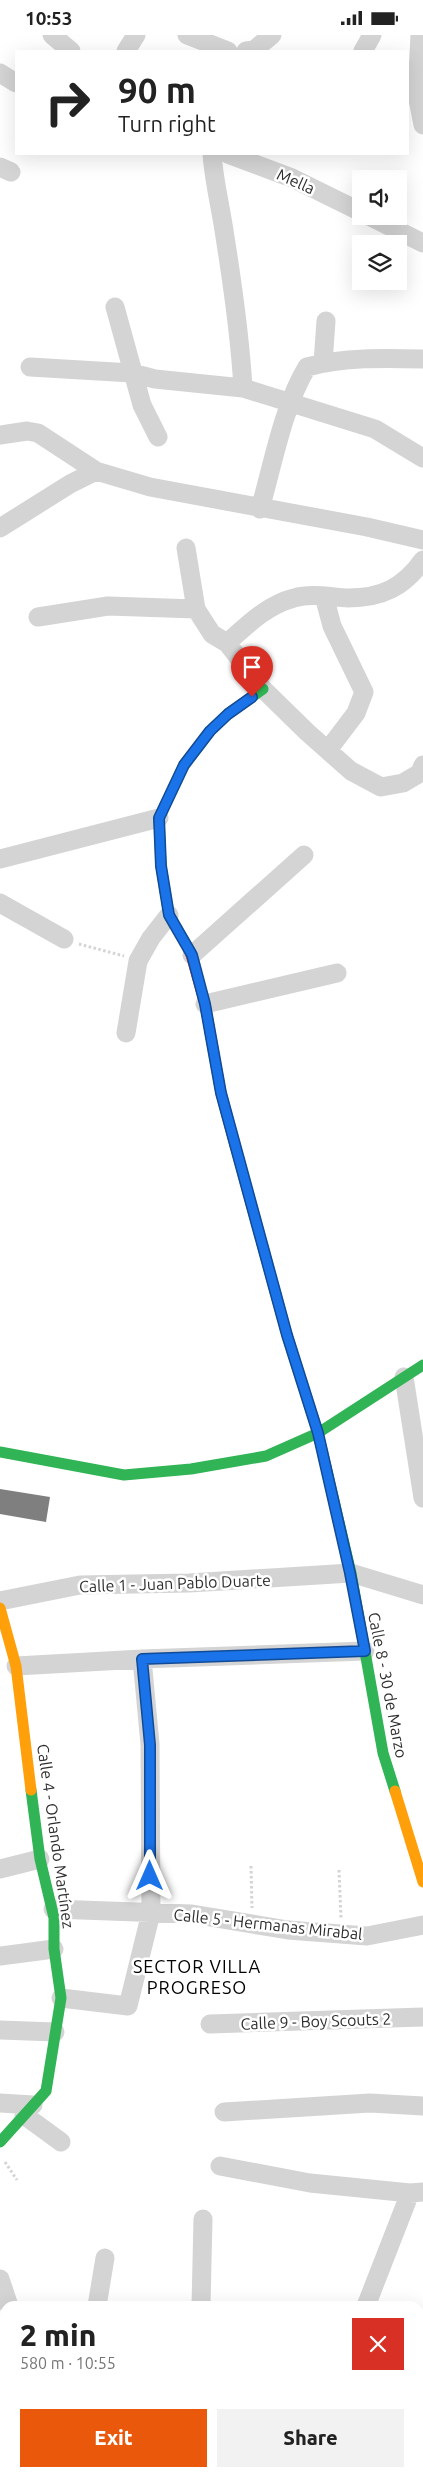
<!DOCTYPE html>
<html lang="en">
<head>
<meta charset="utf-8">
<style>
	body { margin:0; font-family:Ubuntu,sans-serif; background:#f2f2f2; color:#222; height:100vh; display:flex; flex-direction:column; font-size:19px; white-space:nowrap }
	* { box-sizing:border-box; margin:0 }
	p { font-size:16px; color:#767676 }
	.icon { flex:none; width:28px; height:28px; fill:none; stroke:currentColor; stroke-width:2; stroke-linecap:round; stroke-linejoin:round }
	.map { position:relative; flex:1; overflow:hidden }
	.sheet { position:absolute; left:0px; top:2266px; width:424px; height:176px; display:flex; flex-direction:column; background:#fff; border-radius:15px 15px 0 0; box-shadow:0 5px 20px #0002 }
	.sheet>* { flex:none }
	.hud { position:absolute; left:15px; top:15px; width:394px; height:105px; border-radius:0px; box-shadow:0 5px 20px #0002; background:#fff; color:#222; overflow:hidden }
	.buttons { position:absolute; left:352px; top:135px; display:grid; gap:10px }
	.buttons a { display:grid; place-items:center; width:55px; height:55px; border-radius:0px; background:#fff; box-shadow:0 5px 20px #0002; font-size:25px }
	.pin { position:absolute; display:grid; place-items:center; width:42px; height:42px; color:#fff; margin:-51px -21px; border-radius:50% 50% 50% 0; rotate:-45deg; box-shadow:0 0 5px #0007 }
	.pin .icon { rotate:45deg }
	.me { position:absolute; width:55px; margin:-28px; rotate:0deg; stroke-linejoin:round; filter:drop-shadow(0 0 4px #0008) }
	.turn { display:flex; align-items:center; gap:18px; height:105px; padding:0 20px; font-size:22px }
	.turn .icon { width:65px; height:65px; stroke-width:2.5 }
	.turn b { display:block; font-size:35px; line-height:42px }
	.round { display:grid; place-items:center; flex:none; width:52px; height:52px; border-radius:0px; background:#f2f2f2 }
	.summary { display:flex; align-items:center; justify-content:space-between; height:85px; padding:0 20px }
	h1 { font-size:30px; font-weight:800; line-height:38px }
	.button { display:flex; gap:10px; margin-top:auto; padding:10px 20px }
	.button a { flex:1; height:58px; border-radius:0px; background:#ea580c; color:#fff; font-size:20px; font-weight:800; line-height:58px; text-align:center }
	.button a+a { background:#f2f2f2; color:#222 }
	.status { display:flex; justify-content:space-between; align-items:center; height:35px; padding:0 25px; background:#fff; direction:ltr }
	.status svg { height:14px; fill:currentColor }
	.map>svg:first-child { display:block }
	.building { fill:#7f7f7f }
	.lines { fill:none; stroke-linecap:round; stroke-linejoin:round }
	.path { stroke:#d4d4d4; stroke-width:3; stroke-dasharray:2.5 2.5; stroke-linecap:butt }
	.street { stroke:#d4d4d4; stroke-width:19 }
	.fast { stroke:#30b455; stroke-width:11 }
	.slow { stroke:#ff9f0a; stroke-width:11 }
	.jam { stroke:#e5322d; stroke-width:11 }
	.route-casing { stroke:#114b97; stroke-width:12 }
	.route { stroke:#1a73e8; stroke-width:9 }
	.labels { text-anchor:middle; dominant-baseline:central; stroke-width:5; stroke-linejoin:round; paint-order:stroke }
	.street-label { font-size:16px; fill:#2f2f2f; stroke:#fff }
	.neighbourhood-label { font-size:18px; letter-spacing:1px; fill:#000; stroke:#fff }
</style>
</head>
<body>
<div class="status"><b>10:53</b><svg viewBox="0 0 49 12"><path d="M0 12V9h3v3zM5 12V6h3v6zM10 12V3h3v9zM15 12V0h3v12zM26 1h20v11H26zM47 4h2v5h-2z"/></svg></div>
<div class="map">
<svg width="423" height="2442" viewBox="0 0 423 2442">
	<rect width="100%" height="100%" fill="#fff"/>
	<!-- building -->
	<path class="building" d="M0,1454L50,1462L46,1487L0,1479Z"/>
	<g class="lines">
		<!-- path -->
		<path class="path" d="M79,909L124,921
			M251,1831L252,1873
			M339,1835L341,1883
			M5,2127L17,2145"/>
		<!-- street -->
		<path class="street" d="M52,0L71,16
			M187,0L228,16
			M420,0L417,59L423,90
			M126,16L136,0
			M246,16L254,15L272,0
			M363,16L372,0
			M0,38L16,48
			M212,119C214,147 221,173 225,202C233,252 240,302 243,353
			M228,119L292,143L361,177
			M0,132L11,137
			M369,181L423,208
			M115,272L142,370L158,402
			M323,328L326,286
			M30,332L132,338L155,344L243,353L375,394L423,423
			M0,400L27,396L38,398L96,436L150,452L367,492L423,505
			M260,474C273,429 283,372 307,332C344,322 384,323 423,324
			M0,493L70,449L96,436
			M186,513L196,574L212,599L227,608L263,654L307,697L351,736L381,752L403,748L420,738L423,730
			M324,561L332,591L364,657L356,678L328,715
			M38,582L108,571L196,574
			M227,608C247,590 267,570 294,563C311,558 330,562 348,563C382,563 404,552 423,525
			M0,824L159,783
			M0,868L64,904
			M192,920L304,820
			M205,969L337,938
			M126,998L138,926L151,903L169,880
			M404,1342L423,1463
			M0,1566L80,1550L189,1548L351,1538L423,1560
			M16,1631L142,1624L365,1616
			M0,1834L40,1824
			M53,1874L192,1879L288,1895L367,1901L423,1890
			M0,1921L54,1914
			M61,1963L128,1971L151,1878L150,1709L142,1624
			M210,1989L423,1982
			M0,1995L55,1997
			M0,2068L33,2070
			M224,2077L370,2068L423,2071
			M24,2080L61,2107
			M220,2131L310,2148L410,2158L423,2157
			M0,2244L9,2271
			M97,2271L105,2223
			M201,2271L203,2184
			M366,2271L410,2158
			M0,2388L5,2368
			M258,2438V2442
			M352,2438L353,2442
			M66,2442L67,2438
			M172,2442L173,2438"/>
		<!-- fast -->
		<path class="fast" d="M190,916L169,880L161,831L159,783L184,730L210,696L228,679L263,654
			M235,1110L287,1300L318,1398L351,1538L383,1718L395,1756
			M0,1417L124,1440L191,1434L266,1421L318,1398L423,1330
			M0,2107L46,2056L61,1963L54,1914V1883L40,1824L31,1755"/>
		<!-- slow -->
		<path class="slow" d="M0,1573L16,1631L31,1755
			M395,1756L423,1847"/>
		<!-- jam -->
		<path class="jam" d="M190,916L205,969L221,1058L235,1110"/>
	</g>
	<g class="lines">
		<defs>
			<path id="route" d="M150,1841V1710L142,1624L365,1616L350,1538L318,1398L287,1300L221,1058L205,969L192,920L169,880L161,831L159,783L184,730L210,696L228,679L252,662"/>
		</defs>
		<!-- route casing -->
		<use href="#route" class="route-casing"/>
		<!-- route -->
		<use href="#route" class="route"/>
	</g>
	<g class="labels">
		<!-- street labels -->
		<g class="street-label">
			<text transform="translate(296 146) rotate(24)">Mella</text>
			<text transform="translate(175 1548) rotate(-2)">Calle 1 - Juan Pablo Duarte</text>
			<text transform="translate(388 1650) rotate(79)">Calle 8 - 30 de Marzo</text>
			<text transform="translate(56 1801) rotate(82)">Calle 4 - Orlando Martínez</text>
			<text transform="translate(268 1889) rotate(6)">Calle 5 - Hermanas Mirabal</text>
			<text transform="translate(316 1986) rotate(-2)">Calle 9 - Boy Scouts 2</text>
		</g>
		<!-- neighbourhood labels -->
		<g class="neighbourhood-label">
			<text x="197" y="1931">SECTOR VILLA<tspan x="197" dy="21">PROGRESO</tspan></text>
		</g>
	</g>
</svg>
<div class="buttons">
<a><svg class="icon" aria-label="sound" viewBox="0 0 24 24"><path d="M4 9h4l5-4v14l-5-4H4zM17 9q2 3 0 6"/></svg></a>
<a><svg class="icon" aria-label="layers" viewBox="0 0 24 24"><path d="M12 4l9 5-9 5-9-5zM3 14l9 5 9-5"/></svg></a>
</div>
<div class="pin" style="left:252px;top:662px;background:#d93025"><svg class="icon" aria-label="arrive" viewBox="0 0 24 24"><path d="M6 21V4h12l-3 4 3 4H6"/></svg></div>
<svg class="me" style="left:150px;top:1841px" viewBox="-20 -20 40 40"><path d="M0-17L14 15 0 8-14 15z" fill="#1a73e8" stroke="#fff" stroke-width="4"/></svg>
<div class="hud">
<div class="turn"><svg class="icon" aria-label="right" viewBox="0 0 24 24"><path d="M7 20v-9h11M14 6l5 5-5 5"/></svg><div><b>90 m</b>Turn right</div></div>
</div>
<section class="sheet">
<div class="summary"><div><h1>2 min</h1><p>580 m · 10:55</p></div><a class="round" style="background:#d93025;color:#fff"><svg class="icon" aria-label="close" viewBox="0 0 24 24"><path d="M6 6l12 12M18 6L6 18"/></svg></a></div>
<div class="button"><a>Exit</a><a>Share</a></div>
</section>
</div>
</body>
</html>
